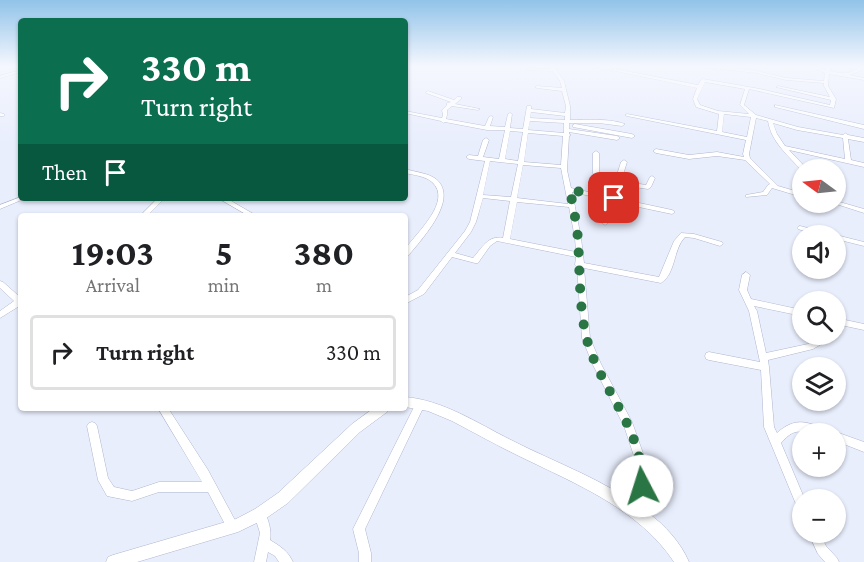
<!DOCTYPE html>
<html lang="en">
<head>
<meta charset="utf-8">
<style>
	body { margin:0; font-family:"Crimson Pro",serif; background:#f2f2f2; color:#202124; height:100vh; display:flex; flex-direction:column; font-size:22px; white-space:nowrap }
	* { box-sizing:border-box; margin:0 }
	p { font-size:20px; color:#757577 }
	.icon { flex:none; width:33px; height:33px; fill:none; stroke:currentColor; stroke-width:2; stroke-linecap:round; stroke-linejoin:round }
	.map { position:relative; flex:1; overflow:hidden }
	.side { position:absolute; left:18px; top:213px; width:390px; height:198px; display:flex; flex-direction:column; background:#fff; border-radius:6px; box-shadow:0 2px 4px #0004 }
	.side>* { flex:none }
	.hud { position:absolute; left:18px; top:18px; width:390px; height:183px; border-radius:6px; box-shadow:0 2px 4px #0004; background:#0b6e4f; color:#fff; overflow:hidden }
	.needle { width:39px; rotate:285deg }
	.controls { position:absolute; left:792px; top:159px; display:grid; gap:12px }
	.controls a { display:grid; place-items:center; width:54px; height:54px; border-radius:50%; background:#fff; box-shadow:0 2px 4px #0004; font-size:30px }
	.pin { position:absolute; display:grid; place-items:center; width:51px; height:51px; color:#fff; margin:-26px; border-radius:12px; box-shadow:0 3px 9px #0006 }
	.me { position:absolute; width:66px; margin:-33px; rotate:355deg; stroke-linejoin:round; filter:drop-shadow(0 0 4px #0008) }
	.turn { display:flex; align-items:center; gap:21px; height:126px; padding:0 24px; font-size:27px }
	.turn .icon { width:78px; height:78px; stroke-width:2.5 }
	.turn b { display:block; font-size:42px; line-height:51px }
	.then { display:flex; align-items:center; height:57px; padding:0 24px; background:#0003; gap:12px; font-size:22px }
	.eta { display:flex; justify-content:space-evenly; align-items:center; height:102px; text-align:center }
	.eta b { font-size:36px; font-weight:700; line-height:42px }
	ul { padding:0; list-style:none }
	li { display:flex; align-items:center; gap:18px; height:75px; margin:0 12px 9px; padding:0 12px; border:3px solid #e0e0e0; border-radius:6px }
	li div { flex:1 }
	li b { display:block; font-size:22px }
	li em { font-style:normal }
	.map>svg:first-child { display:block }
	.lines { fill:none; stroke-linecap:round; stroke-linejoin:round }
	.minor-casing { stroke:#afb6ce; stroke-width:1 }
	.major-casing { stroke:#afb6ce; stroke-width:1 }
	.minor { fill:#fff; fill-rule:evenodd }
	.major { fill:#fff; fill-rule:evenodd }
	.route { stroke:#297543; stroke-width:10; stroke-dasharray:0 18 }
</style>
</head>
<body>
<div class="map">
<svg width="864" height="562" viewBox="0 0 864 562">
	<rect width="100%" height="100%" fill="#e9eefd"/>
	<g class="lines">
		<defs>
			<path id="minor" d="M549,66H553L564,81L570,106V120C587,120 609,118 625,124L622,126L599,123H569V129L617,136L620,138L617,140L569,132V134L571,135L569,136L567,170L571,188L610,197L614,184L597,181L593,173V153L596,151L599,153V173L601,179L615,181L621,162L624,160L627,162L621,181L646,185L650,177L652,176L655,178L651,187L648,189L620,185L616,198L672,210L675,212L672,214L615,202L608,223L605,225L602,223L609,200L572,192L574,204L576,206L575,207L581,238L584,263L659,277L674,241L681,233L694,234L722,242L723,244L720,246L694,238L685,237C673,249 676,274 661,283L584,268L590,338L601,364L632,422L645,459L647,486L633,511L629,513L625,511L623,507L637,485L635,459L624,426L593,365L582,338L577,267L575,265L576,257L497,241L490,246L478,263H475L452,257L424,294L405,304V297L418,290L465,231L470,222L485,161L469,159L466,157L469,155L478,156L483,140L486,138L489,140L483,157L499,159L505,130H487L445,122L443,123L441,121L405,113V111L442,118L443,115L442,110L447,105V103L451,102L426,93V92L428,91L454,100L457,97H461V99L455,104L480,109L478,110L452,106L447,110V115L446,119L485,126L489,117L491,116L493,117L490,126L505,127L508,114L510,113L512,114L510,128L523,129L527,106H531V109L565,113L566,106L562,91L537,88L535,87L537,86L562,88L560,81L553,71L529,70L527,69L529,68L551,69ZM531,112L565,116V120L530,118ZM530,121L564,123V133L528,130ZM510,131L523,132L518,161L505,159ZM528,133L563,136L561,165L524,162ZM490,161L518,164L511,197L483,195ZM523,165L561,168L568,204L517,198ZM483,198L510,201L503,238C488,235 482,248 473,258L455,253L471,232L476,222ZM517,202L569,207L575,238L576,252L510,239Z
				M592,66H599L698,85L701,80L703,79L760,89L830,105L831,100L776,87L778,86L830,97L824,86V83L786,80L757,73L705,67L703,66H714L757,71L786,78L824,81L825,73L809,66H814L825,70L826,66H830V71C842,74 851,75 861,66H864L860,71L849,75L864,78V80L829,74L828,86L836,99L834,108L749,89L744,105L756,115L798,127L843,135L845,133L848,135L864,138V142L848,139L851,160L864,163V167L789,150L808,170H802V171C789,156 771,142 768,121L756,118L749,154L750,158L778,186L802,193V197L772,188L767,195L746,197V195L763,192L768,185L770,184L745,160L717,156L689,159L656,153L653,151L656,149L689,155L717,152L744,157L743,154L746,140L627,116L625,115L627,114L717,131L719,114L696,107L693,99L697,88ZM705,82L745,89L740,105L749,114L718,111L700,105L697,99ZM724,114L751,117L747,137L722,132ZM773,123L797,130L843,138L845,159L785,146L777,134Z
				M21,70V72L0,78V76Z
				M775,105L864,125V129L775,107Z
				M0,113L4,114V116H0Z
				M575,124L632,134L635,136L632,138L573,127V125Z
				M405,169C415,172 428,173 436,179C460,199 421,240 408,256H405C405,252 404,251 407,247C416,233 453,201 432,182C425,176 414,175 405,173Z
				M21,197V198H26L0,209V205Z
				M158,198H165L147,216H140Z
				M218,198H226L257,216H249Z
				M836,201L864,209V213L830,202H836Z
				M800,226L832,234L833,236H820L798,229L797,228L798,227Z
				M834,235H836L864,242V246L836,239V236Z
				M746,272L750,275L747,290L751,299L802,310V316L754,306L757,311L766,353L808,344L824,334H836V333V334L835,336L813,349L768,360L769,367L774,427L777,433C796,416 808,422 829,431L831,434C824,434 817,434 811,433C796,430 792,431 781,443L805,500H802V510L798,509L764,427L761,370L709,360L706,359L705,356L706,353L709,352L760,362L749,311L739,290L742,275Z
				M0,281L3,282L21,298V305L0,318V311L14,301L0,288Z
				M836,318L864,324V330L836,324Z
				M420,400L423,401L425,404L365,529L371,553V562H359V553L353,529L417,401Z
				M158,408H168L208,470L236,522L238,526L236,530L232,532L228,530L208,492H159L132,501L107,496L98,480L87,426L89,423L92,422L95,423L97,426L108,478L114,487L132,491L159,482H202Z
				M836,432L864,442V452L836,441V434H833Z
				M260,508L264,510C268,519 272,530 270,540C280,546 288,551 293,562H279L275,556L268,552L266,562H254L260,533L254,514L256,510Z
				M808,532H819L826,546L837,558L839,562H825L818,554Z"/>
			<path id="major" d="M405,397C443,400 477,423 511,440C556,463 608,481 648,513C665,525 681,543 689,562H674C639,509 576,484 521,457C498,446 475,433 452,421L428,411L405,407Z
				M374,408H389L387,412L360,432L288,503L265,519L238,532L137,562H106L108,557L113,555L236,519L255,509L278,493L352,424Z"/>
		</defs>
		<!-- minor casing -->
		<use href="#minor" class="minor-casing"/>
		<!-- major casing -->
		<use href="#major" class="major-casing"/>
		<!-- minor -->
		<use href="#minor" class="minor"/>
		<!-- major -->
		<use href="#major" class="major"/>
	</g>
	<!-- sky -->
	<linearGradient id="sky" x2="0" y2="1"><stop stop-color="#91c3e9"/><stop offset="0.46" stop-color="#f5f7fe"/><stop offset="1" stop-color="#f5f7fe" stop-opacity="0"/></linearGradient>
	<rect width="864" height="144" fill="url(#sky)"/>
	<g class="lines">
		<!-- route -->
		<path class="route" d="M614,198L570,190C573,207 577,224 578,240C580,272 579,306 586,336C599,390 643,425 642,486"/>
	</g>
</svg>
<div class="controls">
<a><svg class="needle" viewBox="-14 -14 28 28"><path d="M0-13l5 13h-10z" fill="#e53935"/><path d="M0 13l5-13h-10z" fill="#757577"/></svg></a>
<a><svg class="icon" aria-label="sound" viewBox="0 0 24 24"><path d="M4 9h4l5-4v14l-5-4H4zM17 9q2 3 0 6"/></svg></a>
<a><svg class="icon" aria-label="search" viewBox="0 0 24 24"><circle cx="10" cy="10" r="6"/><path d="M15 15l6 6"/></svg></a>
<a><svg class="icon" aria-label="layers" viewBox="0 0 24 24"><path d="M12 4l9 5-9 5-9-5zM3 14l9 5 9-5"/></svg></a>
<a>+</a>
<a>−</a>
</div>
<div class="pin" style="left:614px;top:198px;background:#d93025"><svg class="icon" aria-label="arrive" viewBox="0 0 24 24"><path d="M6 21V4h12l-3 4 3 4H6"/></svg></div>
<svg class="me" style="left:642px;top:486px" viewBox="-20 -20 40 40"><circle r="19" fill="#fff"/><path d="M0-13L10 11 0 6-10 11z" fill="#297543"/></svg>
<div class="hud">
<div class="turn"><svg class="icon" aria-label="right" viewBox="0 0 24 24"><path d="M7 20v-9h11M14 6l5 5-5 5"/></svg><div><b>330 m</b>Turn right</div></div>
<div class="then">Then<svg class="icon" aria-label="arrive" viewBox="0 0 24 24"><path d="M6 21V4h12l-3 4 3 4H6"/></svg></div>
</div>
<section class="side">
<div class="eta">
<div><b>19:03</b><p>Arrival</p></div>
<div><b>5</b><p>min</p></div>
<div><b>380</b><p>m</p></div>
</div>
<ul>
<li><svg class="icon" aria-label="right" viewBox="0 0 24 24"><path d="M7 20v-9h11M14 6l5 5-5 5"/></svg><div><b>Turn right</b></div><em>330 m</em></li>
</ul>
</section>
</div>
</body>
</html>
